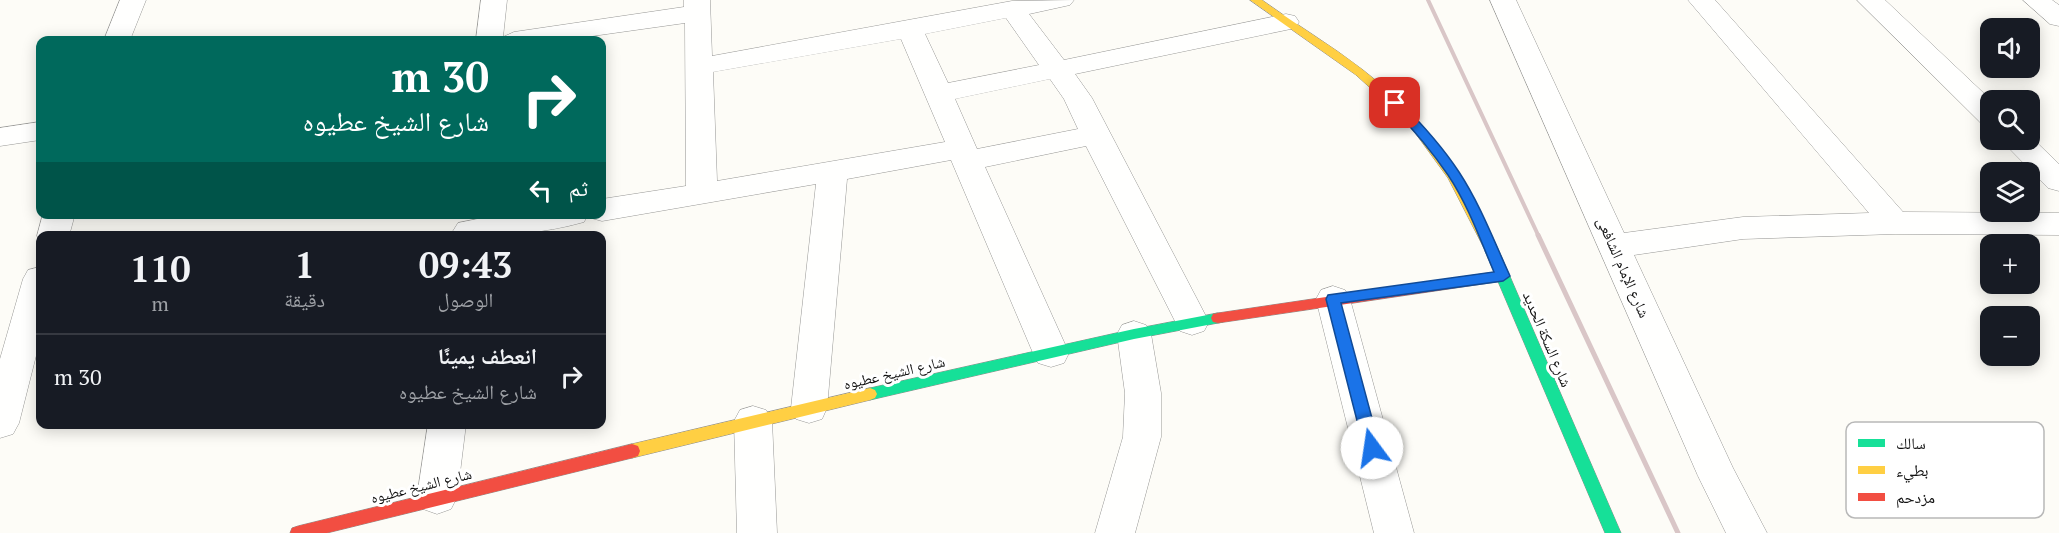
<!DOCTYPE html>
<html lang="ar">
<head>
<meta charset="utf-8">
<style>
	body { margin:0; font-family:"PT Serif","Noto Naskh Arabic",serif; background:#242831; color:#f1f3f6; direction:rtl; height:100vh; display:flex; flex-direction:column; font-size:22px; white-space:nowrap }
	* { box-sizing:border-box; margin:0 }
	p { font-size:20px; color:#9ea1a6 }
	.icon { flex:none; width:33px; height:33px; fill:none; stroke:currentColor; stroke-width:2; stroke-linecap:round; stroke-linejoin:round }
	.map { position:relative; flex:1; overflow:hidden; direction:ltr }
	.sheet { position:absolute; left:36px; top:231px; width:570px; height:198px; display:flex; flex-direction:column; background:#171b24; border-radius:12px; box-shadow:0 3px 15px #0003; direction:rtl }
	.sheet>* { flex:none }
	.banner { position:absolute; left:36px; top:36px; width:570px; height:183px; border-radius:12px; box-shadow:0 3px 15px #0003; direction:rtl; background:#00695c; color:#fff; overflow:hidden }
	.controls { position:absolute; left:1980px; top:18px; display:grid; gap:12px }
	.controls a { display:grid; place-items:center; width:60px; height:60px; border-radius:12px; background:#171b24; box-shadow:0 3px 15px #0003; font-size:30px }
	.pin { position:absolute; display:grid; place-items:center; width:51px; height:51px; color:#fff; margin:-26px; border-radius:12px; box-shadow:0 3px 9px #0006 }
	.me { position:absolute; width:66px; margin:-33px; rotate:346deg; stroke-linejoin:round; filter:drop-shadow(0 0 4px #0008) }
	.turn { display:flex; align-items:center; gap:21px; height:126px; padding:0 18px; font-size:27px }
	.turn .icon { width:78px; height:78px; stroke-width:2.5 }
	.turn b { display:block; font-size:42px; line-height:51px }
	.then { display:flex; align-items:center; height:57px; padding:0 18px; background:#0003; gap:12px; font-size:22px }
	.eta { display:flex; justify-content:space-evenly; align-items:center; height:102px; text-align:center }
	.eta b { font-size:36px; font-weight:700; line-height:42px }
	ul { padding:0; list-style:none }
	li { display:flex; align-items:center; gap:18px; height:84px; padding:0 18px; border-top:2px solid #363941 }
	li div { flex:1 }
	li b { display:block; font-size:22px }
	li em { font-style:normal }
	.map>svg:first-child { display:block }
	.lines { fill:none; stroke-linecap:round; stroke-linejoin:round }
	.street-casing { stroke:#979795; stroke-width:1 }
	.fast-casing { stroke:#8e8d8b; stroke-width:1 }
	.slow-casing { stroke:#8e8d8b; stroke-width:1 }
	.jam-casing { stroke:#8e8d8b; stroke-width:1 }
	.street { fill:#fffffe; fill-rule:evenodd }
	.fast { fill:#16e098; fill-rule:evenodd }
	.slow { fill:#ffcf43; fill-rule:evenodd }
	.jam { fill:#f24e42; fill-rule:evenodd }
	.rail-far1 { stroke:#d9c6c7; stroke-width:4 }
	.rail { stroke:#d9c6c7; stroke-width:5 }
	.route { fill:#1a73e8; stroke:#114b97; stroke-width:1.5 }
	.labels { text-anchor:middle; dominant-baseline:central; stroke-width:6; stroke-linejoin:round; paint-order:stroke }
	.street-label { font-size:15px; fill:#111; stroke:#fff }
	.key { fill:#fff; stroke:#b8b8b8; stroke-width:1.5 }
	.key-label { font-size:16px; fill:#111 }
</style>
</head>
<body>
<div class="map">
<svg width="2059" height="533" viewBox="0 0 2059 533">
	<rect width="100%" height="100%" fill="#fdfcf7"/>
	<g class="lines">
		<defs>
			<path id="street" d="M120,0H146L130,40H104Z
				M481,0H507L503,37L514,32L684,7V0H710L712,56L1012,1L1074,0L1070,5L1029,14L1064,60L1286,14L1295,16L1299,22L1295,28L1286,30L1075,74L1092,98L1209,322L1204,331L1192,335L1180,331L1086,146L985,167L1069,353L1064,363L1051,367L1038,363L1033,353L951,160L847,179L827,408L822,419L809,423L796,419L791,408L816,184L602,221L591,218L589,214H602V199L686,186L685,23L564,40H476ZM1006,18L1039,65L948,83L925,34ZM901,39L945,142L717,181L713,72ZM1050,79L1064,99L1078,129L977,149L955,99Z
				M1490,0H1516L1624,233L1743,217L1869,213L1688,0H1715L1903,212L2059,213V235L1895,234L1743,239L1634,255L1733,468L1767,533H1726L1698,476Z
				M1857,0H1885L1991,100L1990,125L1980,122Z
				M2023,0H2052L2059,5V26L2050,24Z
				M40,122V140L0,146V128Z
				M2030,136L2059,164V191L2048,188L2001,140H2030Z
				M43,214H75L69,236H40V242L37,236Z
				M502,214H588L584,222C542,234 499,236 456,236L453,231L458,223Z
				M40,267V340L19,423L13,434L0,438V359L23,279L28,270Z
				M1333,286L1345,290L1350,299L1414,533H1374L1316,299L1321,290Z
				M1134,321L1146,325L1151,334L1161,393V437L1135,533H1095L1123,437L1125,393L1117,334L1122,325Z
				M753,406L766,410L772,421L777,533H737L734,421L740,410Z
				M428,424H466L457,497L451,509L437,514L423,509L417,497Z"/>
			<path id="fast" d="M1492,246L1499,251L1621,533H1605L1485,251Z
				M1218,313L1223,314L1225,318L1223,322L1218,323L1134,339L870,400L865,398L863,394L865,390L870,388L1134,329Z"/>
			<path id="slow" d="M1250,0H1262C1295,24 1331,45 1363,70C1425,118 1467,181 1499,251L1497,254H1487L1448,178L1416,134L1398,113L1356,75Z
				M870,388L875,390L877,394L875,398L870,400L632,458L626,456L624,451L626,446L632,444Z"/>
			<path id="jam" d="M1503,271L1510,276L1503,281L1218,323L1213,322L1211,318L1213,314L1218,313Z
				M632,444L638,446L640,451L638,456L632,458L327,533H290L292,528L298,526Z"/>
		</defs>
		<!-- street casing -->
		<use href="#street" class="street-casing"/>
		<!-- fast casing -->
		<use href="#fast" class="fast-casing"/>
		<!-- slow casing -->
		<use href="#slow" class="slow-casing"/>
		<!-- jam casing -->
		<use href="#jam" class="jam-casing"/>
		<!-- street -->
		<use href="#street" class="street"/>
		<!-- fast -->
		<use href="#fast" class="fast"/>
		<!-- slow -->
		<use href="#slow" class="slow"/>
		<!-- jam -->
		<use href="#jam" class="jam"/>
		<!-- rail-far1 -->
		<path class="rail-far1" d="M1428,0L1539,237"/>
		<!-- rail -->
		<path class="rail" d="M1538,235L1678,533"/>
	</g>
	<!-- route -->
	<path class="route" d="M1395,100L1399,101C1421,123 1442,146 1459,172C1480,204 1494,241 1510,276L1503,281L1341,303L1380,448L1372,454L1364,448L1326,299L1328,295L1494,272C1480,239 1468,205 1448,175C1431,150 1412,128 1391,106V101Z"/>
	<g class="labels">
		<!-- street labels -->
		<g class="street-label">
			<text transform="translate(1624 267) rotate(66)">شارع الإمام الشافعى</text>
			<text transform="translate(1548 339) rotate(67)">شارع السكة الحديد</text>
			<text transform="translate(894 372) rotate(-13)">شارع الشيخ عطيوه</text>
			<text transform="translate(421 485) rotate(-14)">شارع الشيخ عطيوه</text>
		</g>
	</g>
	<!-- legend -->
	<rect x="1846" y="422" width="198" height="96" rx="9" class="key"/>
	<rect x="1858" y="439" width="27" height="8" fill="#16e098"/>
	<rect x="1858" y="466" width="27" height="8" fill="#ffcf43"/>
	<rect x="1858" y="493" width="27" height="8" fill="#f24e42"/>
	<g class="key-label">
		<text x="1896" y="449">سالك</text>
		<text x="1896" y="476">بطيء</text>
		<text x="1896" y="503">مزدحم</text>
	</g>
</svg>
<div class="controls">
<a><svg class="icon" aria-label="sound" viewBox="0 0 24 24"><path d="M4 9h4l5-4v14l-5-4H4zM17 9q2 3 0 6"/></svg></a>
<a><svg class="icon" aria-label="search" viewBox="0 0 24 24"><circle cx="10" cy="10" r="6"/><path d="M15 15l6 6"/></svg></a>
<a><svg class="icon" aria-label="layers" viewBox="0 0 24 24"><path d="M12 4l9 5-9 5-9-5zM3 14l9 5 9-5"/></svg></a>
<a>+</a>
<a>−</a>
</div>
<div class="pin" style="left:1395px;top:103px;background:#d93025"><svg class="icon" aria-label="arrive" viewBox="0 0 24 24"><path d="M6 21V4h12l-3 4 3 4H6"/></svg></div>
<svg class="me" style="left:1372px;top:448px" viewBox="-20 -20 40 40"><circle r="19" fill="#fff"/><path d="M0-13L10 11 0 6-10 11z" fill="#1a73e8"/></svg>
<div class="banner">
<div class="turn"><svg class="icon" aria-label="right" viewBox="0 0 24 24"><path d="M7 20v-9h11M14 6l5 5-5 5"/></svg><div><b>30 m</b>شارع الشيخ عطيوه</div></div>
<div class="then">ثم<svg class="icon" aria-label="left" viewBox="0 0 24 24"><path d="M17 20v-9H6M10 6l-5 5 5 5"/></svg></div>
</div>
<section class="sheet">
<div class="eta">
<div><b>09:43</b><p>الوصول</p></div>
<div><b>1</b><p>دقيقة</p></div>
<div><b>110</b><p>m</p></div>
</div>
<ul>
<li><svg class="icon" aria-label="right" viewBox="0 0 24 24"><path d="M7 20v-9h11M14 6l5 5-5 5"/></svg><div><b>انعطف يمينًا</b><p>شارع الشيخ عطيوه</p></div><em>30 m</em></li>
</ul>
</section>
</div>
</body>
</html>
